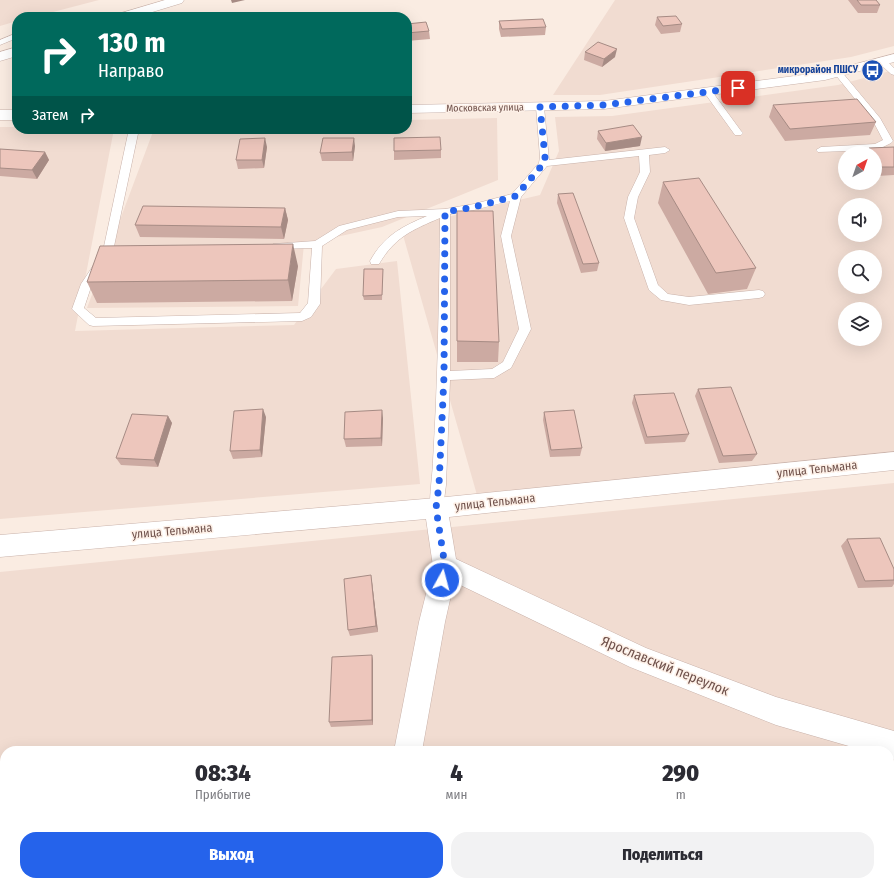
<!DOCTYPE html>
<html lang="ru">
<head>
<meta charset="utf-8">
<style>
	body { margin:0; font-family:"Fira Sans Condensed",sans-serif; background:#f2f2f3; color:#2b2b33; height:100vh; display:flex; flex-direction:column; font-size:15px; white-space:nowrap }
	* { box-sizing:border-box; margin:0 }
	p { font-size:13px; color:#7c7c81 }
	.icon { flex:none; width:22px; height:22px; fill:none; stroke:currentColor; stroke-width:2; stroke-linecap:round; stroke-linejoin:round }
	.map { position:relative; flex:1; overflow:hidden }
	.drawer { position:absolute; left:0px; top:746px; width:894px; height:140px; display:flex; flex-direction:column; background:#fff; border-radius:16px 16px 0 0; box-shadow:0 4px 16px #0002 }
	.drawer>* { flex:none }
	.guide { position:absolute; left:12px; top:12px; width:400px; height:122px; border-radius:16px; box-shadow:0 4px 16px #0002; background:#00695c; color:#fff; overflow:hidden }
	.needle { width:26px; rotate:40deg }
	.tools { position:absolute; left:838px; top:146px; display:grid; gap:8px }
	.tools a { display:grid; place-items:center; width:44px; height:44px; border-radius:50%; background:#fff; box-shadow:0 4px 16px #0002; font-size:20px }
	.pin { position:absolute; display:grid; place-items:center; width:34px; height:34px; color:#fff; margin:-17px; border-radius:8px; box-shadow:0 2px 6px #0006 }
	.me { position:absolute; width:44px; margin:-22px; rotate:7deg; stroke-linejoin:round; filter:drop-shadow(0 0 3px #0008) }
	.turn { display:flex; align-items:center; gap:14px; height:84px; padding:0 20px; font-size:18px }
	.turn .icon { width:52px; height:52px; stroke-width:2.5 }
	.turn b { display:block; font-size:28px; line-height:34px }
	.then { display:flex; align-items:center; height:38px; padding:0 20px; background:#0003; gap:8px; font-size:15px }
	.eta { display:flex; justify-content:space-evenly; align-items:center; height:68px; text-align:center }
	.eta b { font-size:24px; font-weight:800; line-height:28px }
	.button { display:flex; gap:8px; margin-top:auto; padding:8px 20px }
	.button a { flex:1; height:46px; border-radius:16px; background:#2563eb; color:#fff; font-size:16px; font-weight:800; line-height:46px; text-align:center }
	.button a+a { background:#f2f2f3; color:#2b2b33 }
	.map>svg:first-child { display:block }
	.residential { fill:#f1dcd1; fill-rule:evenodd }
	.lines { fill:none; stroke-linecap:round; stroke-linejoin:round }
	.lane-casing { stroke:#c9b2aa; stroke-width:1 }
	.street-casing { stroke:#c9b2aa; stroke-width:1 }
	.lane { fill:#fff; fill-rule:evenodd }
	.street { fill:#fff; fill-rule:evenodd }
	.wall { fill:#ccaaa2 }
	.shaded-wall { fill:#a68b84 }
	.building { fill:#edc6bc; stroke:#a68b84 }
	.route { stroke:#2563eb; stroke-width:7; stroke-dasharray:0 12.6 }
	.labels { text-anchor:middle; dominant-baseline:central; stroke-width:3; stroke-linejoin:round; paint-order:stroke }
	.far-transit-label { font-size:10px; font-weight:bold; fill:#164399; stroke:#fdf0e7; text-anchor:end }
	.far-street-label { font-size:10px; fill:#6f514b; stroke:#fdf0e7 }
	.street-label { font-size:12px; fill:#6f514b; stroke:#fdf0e7 }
	.near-street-label { font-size:14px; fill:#6f514b; stroke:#fdf0e7 }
</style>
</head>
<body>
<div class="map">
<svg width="894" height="886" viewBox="0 0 894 886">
	<rect width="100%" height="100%" fill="#faece2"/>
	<!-- residential -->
	<path class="residential" d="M0,0H99L34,17H17V21L0,26Z
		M615,0H894V46L851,57L600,95H553Z
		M894,70V456L477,495L401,228L540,195L559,151L555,117L612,116L838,85ZM845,153H875V183H845ZM845,205H875V235H845ZM845,257H875V287H845ZM845,309H875V339H845Z
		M497,118L498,180L382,227L304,244L298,306L87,308L154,129H407V120Z
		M0,127H17V129H114L75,331L294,325L336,269L397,261L420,484L0,519Z
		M894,483V886H0V572ZM5,751H889V881H5Z"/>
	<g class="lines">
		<defs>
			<path id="lane" d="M17,33V38L0,45V40Z
				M879,59H885L894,68V75L891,74L879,63L878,61Z
				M838,70L841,71L880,118L893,141L891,143L877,150L818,152L816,150L821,147L875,144L883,140L873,121L834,73Z
				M708,89L711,90L741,131L743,133L741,135H735L704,92Z
				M540,104L544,107L549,160L665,147L670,150L665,153L649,155L650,172L638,197L634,218L658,285L668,294L689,297L759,290L763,291L765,294L763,297L759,298L689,305L661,300L649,290L624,218L628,197L640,172L639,156L547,166L521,197L511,236L531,329L511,368L494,378L450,380L446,485L443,508L441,512L436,514L431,512C428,505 433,472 433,461C438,380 439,299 440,218C412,230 395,237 379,264H371L370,261C384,236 401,227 427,216L398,217L347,230L322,246L320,304L311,317L302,321L93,326L89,325L72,309L81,284L103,251L129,129H139L113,251L92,284L84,308L96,318L300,313L308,303L312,248L277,249L273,248L272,246L273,244L315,241L339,226L398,211L445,209L474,204L512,194L539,163L540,157L536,107ZM510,201L501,236L519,329L503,362L492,369L450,371V214L474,210Z"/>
			<path id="street" d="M165,0H184L182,3L136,17H116L118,14Z
				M17,47V56L0,61V52Z
				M894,54V62L825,80L604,109L407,113V105L604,101L825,72Z
				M0,110H17V120H0Z
				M894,452V470L449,517L456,559L646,648L776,697L894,731V759L889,758V751H866L776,725L630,667L454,582L445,622L422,751H394L419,622L433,566L426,519L0,557V535L436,498Z"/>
		</defs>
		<!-- lane casing -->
		<use href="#lane" class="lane-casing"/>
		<!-- street casing -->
		<use href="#street" class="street-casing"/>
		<!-- lane -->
		<use href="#lane" class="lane"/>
		<!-- street -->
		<use href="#street" class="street"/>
	</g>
	<!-- wall -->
	<path class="wall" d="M848,0H876L880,5L877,13H858Z
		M657,17L682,24L680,32L661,34L655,25Z
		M499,21L546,27L545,35L501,37L499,29Z
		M407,24L429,31L430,39L407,41Z
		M585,52L615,57L602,67L584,60Z
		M773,105L876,122L870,135L785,141L769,117Z
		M598,131L640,146L605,151L597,139Z
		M355,146L353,161H322L320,153Z
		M267,147L264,168L238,169L236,160Z
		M894,147V175L877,176L875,173V153H867L869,148Z
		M0,149L45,152L49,160L37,179L0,176Z
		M441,150V158L394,160V151Z
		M663,182L756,268L747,289L708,294L658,203Z
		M558,194L599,263L597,271L581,273L557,203Z
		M285,208L288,220L284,239L140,237L135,225Z
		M457,211L499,342L498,362H457Z
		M298,266L292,301L97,303L87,282Z
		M383,269L382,300H364L363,296Z
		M698,389L757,454L752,461L719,463L695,396Z
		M634,395L689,434L685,442L645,444L632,403Z
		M544,412L582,448L580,456L550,457L543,420Z
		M168,416L172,423L158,467L121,465L116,458Z
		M266,417L262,457L233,459L230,451Z
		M383,418L382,446L346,447L344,439Z
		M847,539L894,569V584L892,587L858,588L841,546Z
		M372,582L378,632L350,636L348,630Z
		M372,655L373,661V725L331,727L329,722Z
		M644,881H726V886H644Z"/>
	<!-- shaded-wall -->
	<path class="shaded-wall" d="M231,0H245L232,3Z
		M617,49L615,57L602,67L604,59Z
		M642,137L640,146L605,151L606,143Z
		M265,138L267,147L264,168L262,160Z
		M354,138L355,146L353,161L352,152Z
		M45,152L49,160L37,179L32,170Z
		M285,208L288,220L284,239L281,227Z
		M293,244L298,266L292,301L288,280Z
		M263,409L266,417L262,457L260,450Z
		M382,410L383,418L382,446L381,438Z
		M168,416L172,423L158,467L154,460Z
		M371,575L372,582L378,632L376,626Z
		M372,655L373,661V725L372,720Z"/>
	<!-- building -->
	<path class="building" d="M857,0H876L880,5H861Z
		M676,16L682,24L663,26L657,17Z
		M543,19L546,27L502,29L499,21Z
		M426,22L429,31L407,33V24Z
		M598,42L617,49L604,59L585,52Z
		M857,99L876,122L790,129L773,105Z
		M633,125L642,137L606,143L598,131Z
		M440,137L441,150L394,151V138Z
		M265,138L262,160H236L240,139Z
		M323,138H354L352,152L320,153Z
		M894,147V167H881L875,157V153H872L869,148Z
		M0,149L45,152L32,170L0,168Z
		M699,178L756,268L716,273L663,182Z
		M573,193L599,263L583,264L558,194Z
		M143,206L285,208L281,227L135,225Z
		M457,211H493L499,342L457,341Z
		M293,244L288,280L87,282L100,246Z
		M364,269H383L382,295L363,296Z
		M731,387L757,454L723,456L698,389Z
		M674,393L689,434L647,437L634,395Z
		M263,409L260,450L230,451L234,411Z
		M382,410L381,438L344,439L345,412Z
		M574,410L582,448L551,450L544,412Z
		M132,414L168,416L154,460L116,458Z
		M880,538L894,569V580L865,581L847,539Z
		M371,575L376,626L348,630L344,579Z
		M372,655V720L329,722L332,657Z
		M648,881H726V886H648Z"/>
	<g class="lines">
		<!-- route -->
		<path class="route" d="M442,580L445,566L436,508L439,485L444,376L445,212L474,207L516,196L544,163L545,157L540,107L604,105L738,88"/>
	</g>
	<!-- icons -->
	<defs>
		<symbol id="bus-disc" viewBox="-11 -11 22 22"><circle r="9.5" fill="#1a4fb4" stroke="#fdf0e7"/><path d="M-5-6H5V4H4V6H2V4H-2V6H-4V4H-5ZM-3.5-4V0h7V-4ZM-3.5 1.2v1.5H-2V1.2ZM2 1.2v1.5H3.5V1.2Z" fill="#fff"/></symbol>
	</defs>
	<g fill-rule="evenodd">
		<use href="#bus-disc" x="860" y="58" width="25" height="25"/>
	</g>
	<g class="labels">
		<!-- far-transit labels -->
		<g class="far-transit-label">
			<text x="858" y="70">микрорайон ПШСУ</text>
		</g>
		<!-- far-street labels -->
		<g class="far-street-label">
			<text transform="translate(485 108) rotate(-1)">Московская улица</text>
		</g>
		<!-- street labels -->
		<g class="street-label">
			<text transform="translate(817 469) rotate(-6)">улица Тельмана</text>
			<text transform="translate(495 502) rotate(-6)">улица Тельмана</text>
			<text transform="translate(172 531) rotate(-5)">улица Тельмана</text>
		</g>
		<!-- near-street labels -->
		<g class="near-street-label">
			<text transform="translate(665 666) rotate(22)">Ярославский переулок</text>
		</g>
	</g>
</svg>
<div class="tools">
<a><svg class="needle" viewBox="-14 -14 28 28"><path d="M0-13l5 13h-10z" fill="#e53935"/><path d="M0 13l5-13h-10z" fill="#7c7c81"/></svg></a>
<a><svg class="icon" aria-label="sound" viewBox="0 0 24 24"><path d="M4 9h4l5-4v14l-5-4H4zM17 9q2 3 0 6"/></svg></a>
<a><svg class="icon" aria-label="search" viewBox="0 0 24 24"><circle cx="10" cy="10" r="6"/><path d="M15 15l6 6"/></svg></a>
<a><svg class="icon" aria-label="layers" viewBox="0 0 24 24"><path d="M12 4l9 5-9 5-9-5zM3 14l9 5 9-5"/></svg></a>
</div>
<div class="pin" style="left:738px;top:88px;background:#d93025"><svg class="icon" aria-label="arrive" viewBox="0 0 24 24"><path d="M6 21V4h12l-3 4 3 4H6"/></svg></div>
<svg class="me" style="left:442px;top:580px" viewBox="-20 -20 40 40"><circle r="17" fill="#2563eb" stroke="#fff" stroke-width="3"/><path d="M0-11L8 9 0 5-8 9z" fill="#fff"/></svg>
<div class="guide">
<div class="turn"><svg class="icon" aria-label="right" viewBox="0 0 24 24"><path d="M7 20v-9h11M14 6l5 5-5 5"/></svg><div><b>130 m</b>Направо</div></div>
<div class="then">Затем<svg class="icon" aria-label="right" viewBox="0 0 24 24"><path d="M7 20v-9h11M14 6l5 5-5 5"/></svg></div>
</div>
<section class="drawer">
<div class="eta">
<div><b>08:34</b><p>Прибытие</p></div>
<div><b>4</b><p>мин</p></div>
<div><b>290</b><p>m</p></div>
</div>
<div class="button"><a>Выход</a><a>Поделиться</a></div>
</section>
</div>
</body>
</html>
